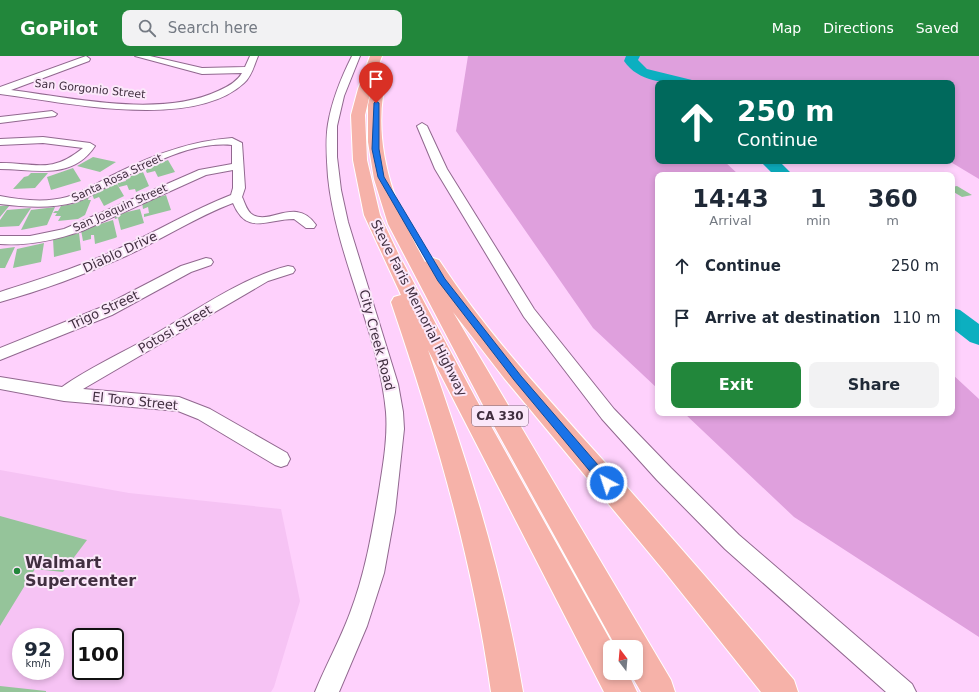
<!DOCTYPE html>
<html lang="en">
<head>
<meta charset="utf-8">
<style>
	body { margin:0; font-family:"DejaVu Sans",sans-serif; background:#f2f2f3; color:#1f2937; height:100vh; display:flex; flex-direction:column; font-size:15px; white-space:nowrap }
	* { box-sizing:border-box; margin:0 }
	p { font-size:13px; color:#747a83 }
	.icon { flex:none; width:22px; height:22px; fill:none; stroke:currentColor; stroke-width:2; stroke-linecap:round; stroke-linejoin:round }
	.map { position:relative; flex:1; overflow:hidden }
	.panel { position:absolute; left:655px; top:116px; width:300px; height:244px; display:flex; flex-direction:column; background:#fff; border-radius:8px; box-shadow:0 2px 6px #0003 }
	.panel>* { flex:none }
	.banner { position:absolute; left:655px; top:24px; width:300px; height:84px; border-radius:8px; box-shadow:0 2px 6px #0003; background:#00695c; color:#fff; overflow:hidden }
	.needle { width:26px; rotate:344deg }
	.buttons { position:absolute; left:603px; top:584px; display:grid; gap:8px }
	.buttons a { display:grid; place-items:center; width:40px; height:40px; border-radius:8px; background:#fff; box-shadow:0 2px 6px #0003; font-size:20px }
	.speed { position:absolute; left:12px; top:572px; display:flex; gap:8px; font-size:20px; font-weight:700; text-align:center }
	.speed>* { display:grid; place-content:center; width:52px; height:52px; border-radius:50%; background:#fff; box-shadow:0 2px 6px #0003; line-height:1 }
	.speed small { font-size:10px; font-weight:400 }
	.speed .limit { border:2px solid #111; border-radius:6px; background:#fff; color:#111 }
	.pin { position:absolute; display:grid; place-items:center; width:34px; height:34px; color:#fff; margin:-41px -17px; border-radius:50% 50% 50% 0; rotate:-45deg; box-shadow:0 0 4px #0007 }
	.pin .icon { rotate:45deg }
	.me { position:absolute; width:44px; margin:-22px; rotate:320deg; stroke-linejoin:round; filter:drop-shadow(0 0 3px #0008) }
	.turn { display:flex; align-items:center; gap:14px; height:84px; padding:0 16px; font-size:18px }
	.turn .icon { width:52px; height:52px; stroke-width:2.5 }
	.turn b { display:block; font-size:28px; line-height:34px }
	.eta { display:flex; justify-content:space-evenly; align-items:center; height:68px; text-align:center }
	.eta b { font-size:24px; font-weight:700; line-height:28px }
	.primary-button { display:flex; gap:8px; margin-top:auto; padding:8px 16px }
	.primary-button a { flex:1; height:46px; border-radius:8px; background:#22873b; color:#fff; font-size:16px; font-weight:700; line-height:46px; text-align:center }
	.primary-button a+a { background:#f2f2f3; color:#1f2937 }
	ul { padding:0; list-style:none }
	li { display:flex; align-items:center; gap:12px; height:52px; padding:0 16px }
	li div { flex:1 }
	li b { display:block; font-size:15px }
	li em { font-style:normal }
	header { display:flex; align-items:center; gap:24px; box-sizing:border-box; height:56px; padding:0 20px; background:#22873b; color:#fff }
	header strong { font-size:19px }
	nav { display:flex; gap:22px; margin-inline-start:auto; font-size:14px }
	.search { width:280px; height:36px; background:#f2f2f3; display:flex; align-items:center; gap:10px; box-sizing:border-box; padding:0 14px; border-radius:8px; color:#747a83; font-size:15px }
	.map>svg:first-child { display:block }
	.built { fill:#f6c3f4; fill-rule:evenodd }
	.green { fill:#dfa0dd }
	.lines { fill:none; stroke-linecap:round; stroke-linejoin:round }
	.river { fill:#0cafc0; fill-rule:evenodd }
	.building { fill:#95c49a }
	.street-casing { stroke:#91688f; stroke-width:2 }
	.highway-casing { stroke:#fff; stroke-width:2 }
	.street { fill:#fff; fill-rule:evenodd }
	.highway { fill:#f6b2a9; fill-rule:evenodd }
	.route { fill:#1a73e8; stroke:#114b97 }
	.poi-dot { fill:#22873b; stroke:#fbe8fa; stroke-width:1.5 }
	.labels { text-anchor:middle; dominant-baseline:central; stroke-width:4; stroke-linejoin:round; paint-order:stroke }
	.far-street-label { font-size:11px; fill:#412f40; stroke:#fbe8fa }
	.shield { fill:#fbe8fa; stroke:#796678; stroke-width:1 }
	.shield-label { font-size:12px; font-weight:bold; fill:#412f40 }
	.street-label { font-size:13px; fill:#412f40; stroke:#fbe8fa }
	.near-poi-label { font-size:16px; font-weight:bold; fill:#412f40; stroke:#fbe8fa; text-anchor:start }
</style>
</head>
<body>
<header>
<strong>GoPilot</strong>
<div class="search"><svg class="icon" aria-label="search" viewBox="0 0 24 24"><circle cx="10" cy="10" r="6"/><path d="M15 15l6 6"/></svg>Search here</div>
<nav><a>Map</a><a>Directions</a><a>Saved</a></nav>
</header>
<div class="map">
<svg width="979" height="636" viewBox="0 0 979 636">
	<rect width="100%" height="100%" fill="#fed1fc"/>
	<!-- built -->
	<path class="built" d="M0,414L129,437L281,453L300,545L274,631L271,636H0ZM21,581H55V615H21ZM81,581H115V615H81Z"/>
	<!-- green -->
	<path class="green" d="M468,0H979V123L949,105H952V27H658V105H724L739,119H658V333L593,272L456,75Z
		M952,318L979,343V581L794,461L684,357H952Z"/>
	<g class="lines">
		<!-- river -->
		<path class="river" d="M626,0H640L638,4L647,13L692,24L694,27C669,27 640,28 624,5Z
			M760,105H779L793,119H774Z
			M952,252L960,254L979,268V289L970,286L952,272Z"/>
	</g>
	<!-- building -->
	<path class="building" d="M93,101L116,106L100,116L77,110Z
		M168,104L175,116L158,121L155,115L147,117L145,113Z
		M73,112L81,125L51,134L47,121Z
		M143,116L149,130L136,136L135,133L129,134L127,129L119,131L117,127L126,125L125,122Z
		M31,117H48L35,132L13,133L24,121L28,120Z
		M117,128L124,140L104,150L99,141L94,143L92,138Z
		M957,130L972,139L962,141L952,135V131Z
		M166,139L171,154L144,161V158L149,157L148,151L143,153L142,146Z
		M89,141L88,144H91L85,159L78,163L58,165L61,160H55L57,157H53L55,155H58L61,150L73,148L75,146L81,145L83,142Z
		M10,149L0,161V150Z
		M55,151L47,169L21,174L31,154Z
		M31,152L19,170L0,171V164L7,154Z
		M140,153L144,167L121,174L118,162L115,163L114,159Z
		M113,164L117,181L115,182L95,188L94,179H91V183L83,185L81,174Z
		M79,177L81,194L54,201L53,183Z
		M44,187L41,206L13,212L17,193Z
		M15,191L5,212H0V193Z
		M0,460L87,484L63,516L35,513L0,570Z
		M0,630L46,635V636H0Z"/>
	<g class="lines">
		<defs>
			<path id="street" d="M86,0L90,3L89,5L11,34C73,42 160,62 218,35C227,31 237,26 242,17L202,18L135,0H150L202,12L245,11L250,0H258C254,9 252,20 244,27C192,75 64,46 0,38V31Z
				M352,0H360L344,40L337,70V101L341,134L348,166L398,328L403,356L404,373L395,456L384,517L367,570L339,636H315C326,609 340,584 350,557C365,518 372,477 379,435C383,409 388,382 386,356C379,277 336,201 328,121C327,104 325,86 328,68C332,44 341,22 352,0Z
				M52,55L57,58L55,60L0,67V61Z
				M422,67L427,70L447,113L534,253L614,353L671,412L739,479L912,628L916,636H886L725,493L657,424L602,363L524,261L435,113L417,70Z
				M43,81L90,87L95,90C72,125 34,113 0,113V107C37,107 51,118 83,92L43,87L0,89V83Z
				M232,82L242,87L245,132L242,141C245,147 247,156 253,159C271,169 296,140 316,169L314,172H306L294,163C266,163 247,180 233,147C196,161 162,183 126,200C86,218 43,234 0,246V236C40,223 80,211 118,193C156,176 192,154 231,139L233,132V114L206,119L82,175C55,184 29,190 0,188V180H30L64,173L199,114L232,108V89C191,85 147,110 111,128C100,134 88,142 76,146C51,153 25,151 0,148V140C22,144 45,147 67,141C84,136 102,124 119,116C155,98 191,85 232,82Z
				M206,202L211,203L213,206L211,209L191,216L112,259L0,304V292L102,251L181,210Z
				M288,210L293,211L295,214L293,217L268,225L83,333L179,341L210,353L287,397L290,403L287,409L281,411L275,409L198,363L178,355L64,345L0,333V321L62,331C89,312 120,298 150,281C193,257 240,222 288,210Z"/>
			<path id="highway" d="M370,0H382L376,16L382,12L388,16C369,82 393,148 425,206L433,202L439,204C486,276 544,338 602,403C667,476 731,549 794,624L798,636H761L665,516L504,322L453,256L671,624L675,636H641L630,617H636V591H616L494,370L388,168L374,123L368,86V49L374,21L365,59L367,104L380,159L398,197L476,343L614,591H610V617H628L637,636H604L428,294C468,406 503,518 523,636H491C472,500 435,376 391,246L394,241L401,239L364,159L353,104L351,59L358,33Z"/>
		</defs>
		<!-- street casing -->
		<use href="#street" class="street-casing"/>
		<!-- highway casing -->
		<use href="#highway" class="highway-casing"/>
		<!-- street -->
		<use href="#street" class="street"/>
		<!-- highway -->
		<use href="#highway" class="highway"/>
	</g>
	<!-- route -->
	<path class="route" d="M376,45L379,47V93L384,121L445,223L521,320L611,424L613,427L611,431H603L514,324L438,225L378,121L372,93L374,47Z"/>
	<!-- markers -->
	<circle class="poi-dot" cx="17" cy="515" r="4"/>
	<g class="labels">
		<!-- far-street labels -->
		<g class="far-street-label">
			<text transform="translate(90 33) rotate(6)">San Gorgonio Street</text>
			<text transform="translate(117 122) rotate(-25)">Santa Rosa Street</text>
			<text transform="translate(120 152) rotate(-24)">San Joaquin Street</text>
		</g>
		<!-- shield labels -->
		<rect class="shield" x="472" y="350" width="56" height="20" rx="3"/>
		<g class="shield-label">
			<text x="500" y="360">CA 330</text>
		</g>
		<!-- street labels -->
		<g class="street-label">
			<text transform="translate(120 196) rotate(-25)">Diablo Drive</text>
			<text transform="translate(419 252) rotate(63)">Steve Faris Memorial Highway</text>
			<text transform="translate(104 254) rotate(-25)">Trigo Street</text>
			<text transform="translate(175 273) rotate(-30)">Potosi Street</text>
			<text transform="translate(377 284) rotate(75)">City Creek Road</text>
			<text transform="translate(135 345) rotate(6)">El Toro Street</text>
		</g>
		<!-- near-poi labels -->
		<g class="near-poi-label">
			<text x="25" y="506">Walmart<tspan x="25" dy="18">Supercenter</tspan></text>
		</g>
	</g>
</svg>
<div class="buttons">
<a><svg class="needle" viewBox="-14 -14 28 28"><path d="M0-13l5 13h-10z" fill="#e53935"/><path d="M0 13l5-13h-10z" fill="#747a83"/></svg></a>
</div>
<div class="speed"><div>92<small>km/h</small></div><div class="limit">100</div></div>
<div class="pin" style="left:376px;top:47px;background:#d93025"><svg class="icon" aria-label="arrive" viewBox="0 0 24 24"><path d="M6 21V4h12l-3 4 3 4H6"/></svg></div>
<svg class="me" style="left:607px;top:427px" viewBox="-20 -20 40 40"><circle r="17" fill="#1a73e8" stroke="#fff" stroke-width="3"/><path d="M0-11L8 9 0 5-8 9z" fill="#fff"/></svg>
<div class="banner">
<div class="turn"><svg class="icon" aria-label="ahead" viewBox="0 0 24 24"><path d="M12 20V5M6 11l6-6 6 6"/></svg><div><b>250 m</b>Continue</div></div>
</div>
<section class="panel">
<div class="eta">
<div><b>14:43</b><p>Arrival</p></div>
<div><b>1</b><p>min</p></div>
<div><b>360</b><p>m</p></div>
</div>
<ul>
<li><svg class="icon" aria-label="ahead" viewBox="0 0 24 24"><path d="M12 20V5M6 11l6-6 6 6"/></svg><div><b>Continue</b></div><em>250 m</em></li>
<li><svg class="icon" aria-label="arrive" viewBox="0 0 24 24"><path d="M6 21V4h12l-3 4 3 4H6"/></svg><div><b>Arrive at destination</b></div><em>110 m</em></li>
</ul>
<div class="primary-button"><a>Exit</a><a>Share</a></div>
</section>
</div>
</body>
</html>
